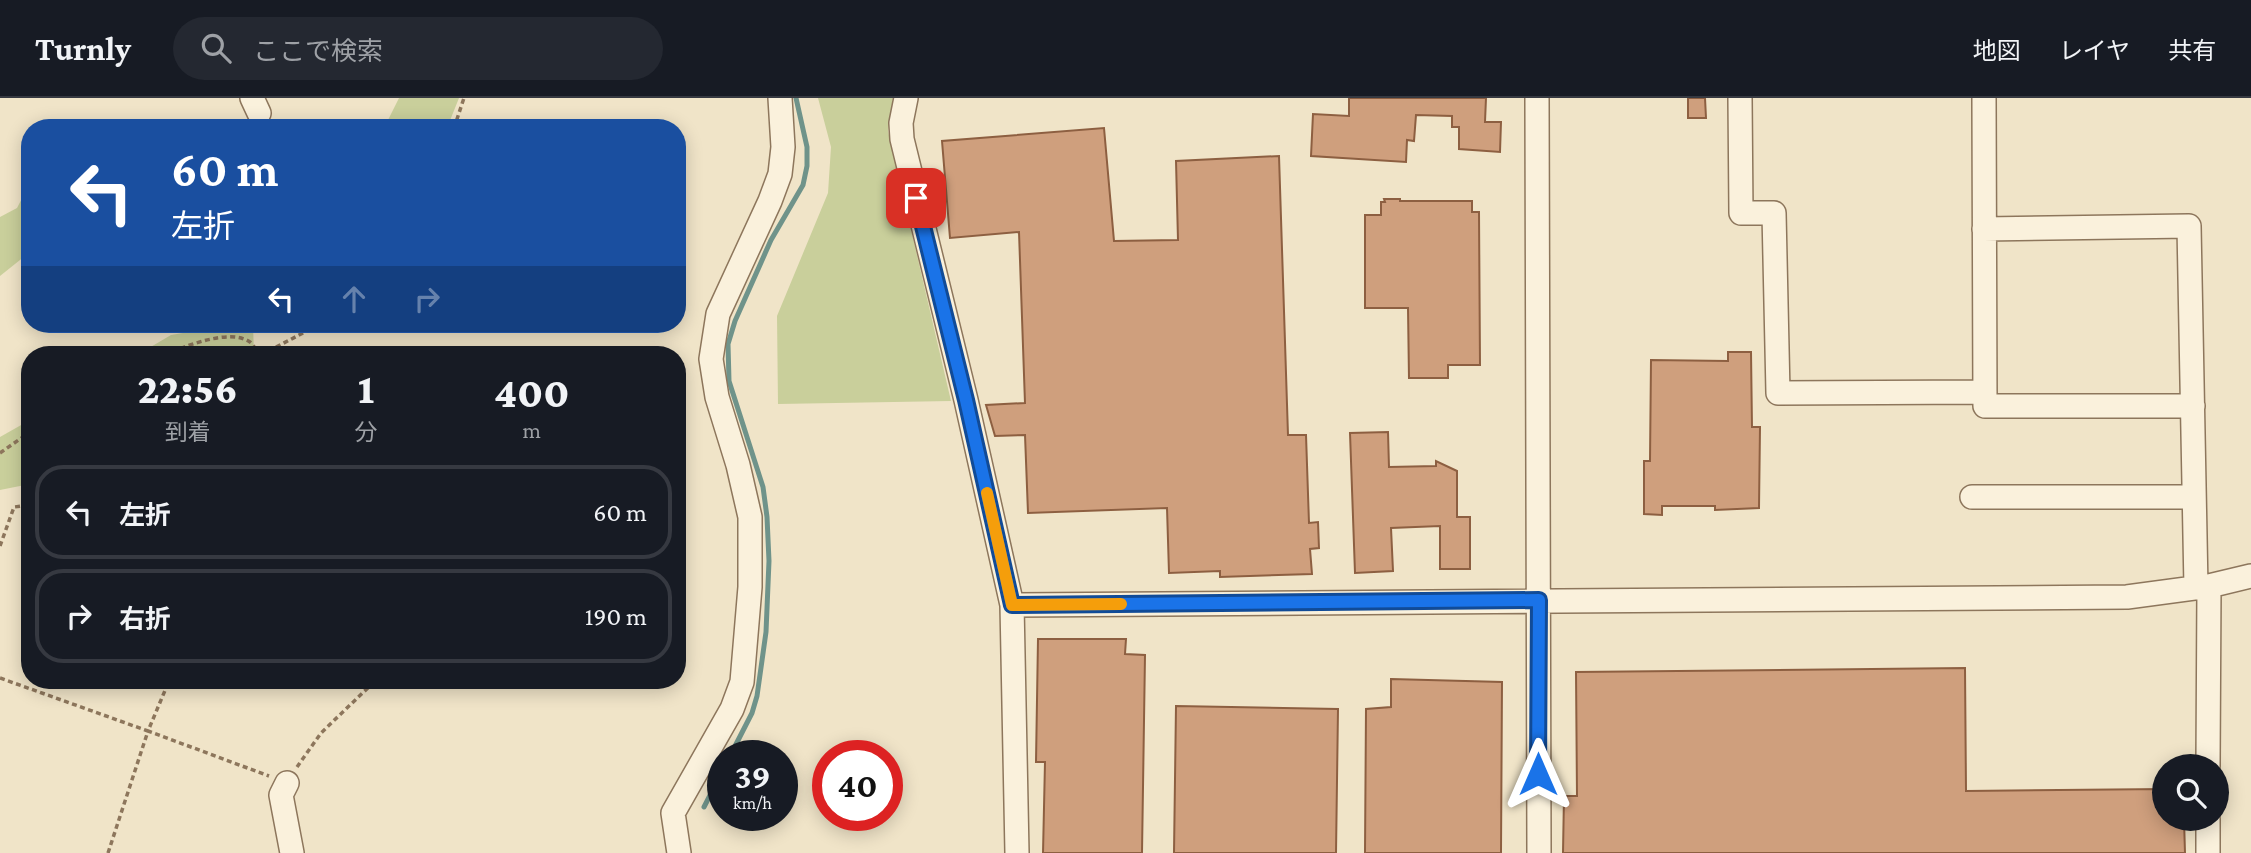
<!DOCTYPE html>
<html lang="ja">
<head>
<meta charset="utf-8">
<style>
	body { margin:0; font-family:"Crimson Pro","Noto Sans JP",serif; background:#242831; color:#f1f3f6; height:100vh; display:flex; flex-direction:column; font-size:26px; white-space:nowrap }
	* { box-sizing:border-box; margin:0 }
	p { font-size:23px; color:#9ea1a6 }
	.icon { flex:none; width:38px; height:38px; fill:none; stroke:currentColor; stroke-width:2; stroke-linecap:round; stroke-linejoin:round }
	.map { position:relative; flex:1; overflow:hidden }
	.panel { position:absolute; left:21px; top:248px; width:665px; height:343px; display:flex; flex-direction:column; background:#171b24; border-radius:28px; box-shadow:0 4px 18px #0003 }
	.panel>* { flex:none }
	.guide { position:absolute; left:21px; top:21px; width:665px; height:214px; border-radius:28px; box-shadow:0 4px 18px #0003; background:#1a4fa0; color:#fff; overflow:hidden }
	.tools { position:absolute; left:2152px; top:656px; display:grid; gap:14px }
	.tools a { display:grid; place-items:center; width:77px; height:77px; border-radius:50%; background:#171b24; box-shadow:0 4px 18px #0003; font-size:35px }
	.speed { position:absolute; left:707px; top:642px; display:flex; gap:14px; font-size:35px; font-weight:700; text-align:center }
	.speed>* { display:grid; place-content:center; width:91px; height:91px; border-radius:50%; background:#171b24; box-shadow:0 4px 18px #0003; line-height:1 }
	.speed small { font-size:18px; font-weight:400 }
	.speed .limit { border:10px solid #d22; background:#fff; color:#111 }
	.pin { position:absolute; display:grid; place-items:center; width:60px; height:60px; color:#fff; margin:-30px; border-radius:14px; box-shadow:0 4px 10px #0006 }
	.me { position:absolute; width:77px; margin:-38px; rotate:0deg; stroke-linejoin:round; filter:drop-shadow(0 0 5px #0008) }
	.turn { display:flex; align-items:center; gap:24px; height:147px; padding:0 35px; font-size:32px }
	.turn .icon { width:91px; height:91px; stroke-width:2.5 }
	.turn b { display:block; font-size:49px; line-height:60px }
	.lanes { display:flex; align-items:center; height:66px; padding:0 35px; background:#0003; justify-content:center; gap:35px; direction:ltr }
	.lanes .off { opacity:.35 }
	.eta { display:flex; justify-content:space-evenly; align-items:center; height:119px; text-align:center }
	.eta b { font-size:42px; font-weight:800; line-height:49px }
	ul { padding:0; list-style:none }
	li { display:flex; align-items:center; gap:21px; height:94px; margin:0 14px 10px; padding:0 21px; border:4px solid #363941; border-radius:28px }
	li div { flex:1 }
	li b { display:block; font-size:26px }
	li em { font-style:normal }
	header { display:flex; align-items:center; gap:42px; box-sizing:border-box; height:98px; padding:0 35px; background:#171b24; border-bottom:2px solid #363941 }
	header strong { font-size:33px }
	nav { display:flex; gap:38px; margin-inline-start:auto; font-size:24px }
	.search { width:490px; height:63px; background:#242831; display:flex; align-items:center; gap:18px; box-sizing:border-box; padding:0 24px; border-radius:38px; color:#9ea1a6; font-size:26px }
	.map>svg:first-child { display:block }
	.green { fill:#c9cf9b }
	.lines { fill:none; stroke-linecap:round; stroke-linejoin:round }
	.stream { stroke:#6f938a; stroke-width:5 }
	.building { fill:#cf9f7d; stroke:#8d5f41; stroke-width:2 }
	.minor-casing { stroke:#8d765c; stroke-width:26 }
	.path { stroke:#8d765c; stroke-width:3.5; stroke-dasharray:5 3.5; stroke-linecap:butt }
	.minor { stroke:#faf1dc; stroke-width:23 }
	.route-casing { stroke:#114b97; stroke-width:18 }
	.route { stroke:#1a73e8; stroke-width:12 }
	.slow { stroke:#f59e0b; stroke-width:12 }
</style>
</head>
<body>
<header>
<strong>Turnly</strong>
<div class="search"><svg class="icon" aria-label="search" viewBox="0 0 24 24"><circle cx="10" cy="10" r="6"/><path d="M15 15l6 6"/></svg>ここで検索</div>
<nav><a>地図</a><a>レイヤ</a><a>共有</a></nav>
</header>
<div class="map">
<svg width="2251" height="755" viewBox="0 0 2251 755">
	<rect width="100%" height="100%" fill="#f0e4c8"/>
	<!-- green -->
	<path class="green" d="M399,0H459L447,30H384Z
		M818,0H893L888,33L951,303L778,306L777,218L828,95L831,49Z
		M319,23L331,30H152L165,25L185,24Z
		M30,85V154L0,178V119L17,110Z
		M236,226H253L254,257H137L171,237Z
		M30,322V386L0,392V339Z"/>
	<g class="lines">
		<!-- stream -->
		<path class="stream" d="M730,658L752,615L757,598L766,534L769,463L767,419L763,389L729,283L728,246L735,223L771,142L803,87L807,68V49L796,0
			M704,709L723,672"/>
	</g>
	<!-- building -->
	<path class="building" d="M1349,0H1486L1485,24H1501L1500,54L1459,51V29H1452V18L1416,17L1414,43L1407,42L1406,64L1311,58L1313,16L1349,18Z
		M1688,0H1705L1706,20H1688Z
		M1104,30L1114,143L1178,142L1176,63L1279,58L1288,337H1306L1309,425L1318,424L1319,450L1310,451L1312,476L1220,479V473L1169,475L1167,410L1028,415L1025,337L995,338L986,307L1025,305L1019,134L950,140L942,43Z
		M1384,101H1400V103H1472V114H1479L1480,267H1448V280H1409L1408,210H1365V117H1381V104H1385Z
		M1728,254H1751L1752,329H1760L1759,410L1715,412V408H1662V417L1644,416V363H1650L1651,262L1728,263Z
		M1388,334L1389,369L1436,368V363L1457,373V419H1470V471H1440V428L1391,430L1393,473L1355,475L1350,335Z
		M1038,541H1126L1125,556L1145,557L1142,755H1043L1045,664H1036Z
		M1965,570L1966,693L2165,691V721H2184L2185,755H1563L1564,698H1577L1576,574Z
		M1391,581L1502,584L1501,755H1365L1366,611L1391,609Z
		M1176,608L1338,611L1336,755H1174Z"/>
	<g class="lines">
		<defs>
			<path id="minor" d="M252,0L259,15
				M906,0L901,25L902,41L966,302L1012,507L1017,755
				M1537,0L1539,755
				M1740,0L1741,115H1774L1778,295L1985,294
				M1984,0L1985,308H2193
				M1984,131L2189,128L2196,490
				M1972,399H2194
				M1012,507L2127,499L2209,488L2251,478
				M2208,668L2209,488
				M287,685L281,697L292,755
				M679,755L673,715L732,611L742,584L750,489V419L738,367L717,299L711,261L718,216L770,103L780,76L783,49L780,0
				M2208,755V721"/>
		</defs>
		<!-- minor casing -->
		<use href="#minor" class="minor-casing"/>
		<!-- path -->
		<path class="path" d="M454,30L464,0
			M165,257C185,248 230,230 250,244C254,247 256,253 259,257
			M261,257L320,226
			M0,355L30,334
			M0,448L14,409L30,407
			M0,580L148,633L169,583
			M297,669L321,635L375,583
			M108,755L148,633L269,678"/>
		<!-- minor -->
		<use href="#minor" class="minor"/>
	</g>
	<g class="lines">
		<defs>
			<path id="route" d="M916,100L966,302L1012,507L1539,502L1538,676"/>
		</defs>
		<!-- route casing -->
		<use href="#route" class="route-casing"/>
		<!-- route -->
		<use href="#route" class="route"/>
		<!-- slow -->
		<path class="slow" d="M987,395L1012,507L1121,506"/>
	</g>
</svg>
<div class="tools">
<a><svg class="icon" aria-label="search" viewBox="0 0 24 24"><circle cx="10" cy="10" r="6"/><path d="M15 15l6 6"/></svg></a>
</div>
<div class="speed"><div>39<small>km/h</small></div><div class="limit">40</div></div>
<div class="pin" style="left:916px;top:100px;background:#d93025"><svg class="icon" aria-label="arrive" viewBox="0 0 24 24"><path d="M6 21V4h12l-3 4 3 4H6"/></svg></div>
<svg class="me" style="left:1538px;top:676px" viewBox="-20 -20 40 40"><path d="M0-17L14 15 0 8-14 15z" fill="#1a73e8" stroke="#fff" stroke-width="4"/></svg>
<div class="guide">
<div class="turn"><svg class="icon" aria-label="left" viewBox="0 0 24 24"><path d="M17 20v-9H6M10 6l-5 5 5 5"/></svg><div><b>60 m</b>左折</div></div>
<div class="lanes"><svg class="icon" aria-label="left" viewBox="0 0 24 24"><path d="M17 20v-9H6M10 6l-5 5 5 5"/></svg><svg class="icon off" aria-label="ahead" viewBox="0 0 24 24"><path d="M12 20V5M6 11l6-6 6 6"/></svg><svg class="icon off" aria-label="right" viewBox="0 0 24 24"><path d="M7 20v-9h11M14 6l5 5-5 5"/></svg></div>
</div>
<section class="panel">
<div class="eta">
<div><b>22:56</b><p>到着</p></div>
<div><b>1</b><p>分</p></div>
<div><b>400</b><p>m</p></div>
</div>
<ul>
<li><svg class="icon" aria-label="left" viewBox="0 0 24 24"><path d="M17 20v-9H6M10 6l-5 5 5 5"/></svg><div><b>左折</b></div><em>60 m</em></li>
<li><svg class="icon" aria-label="right" viewBox="0 0 24 24"><path d="M7 20v-9h11M14 6l5 5-5 5"/></svg><div><b>右折</b></div><em>190 m</em></li>
</ul>
</section>
</div>
</body>
</html>
